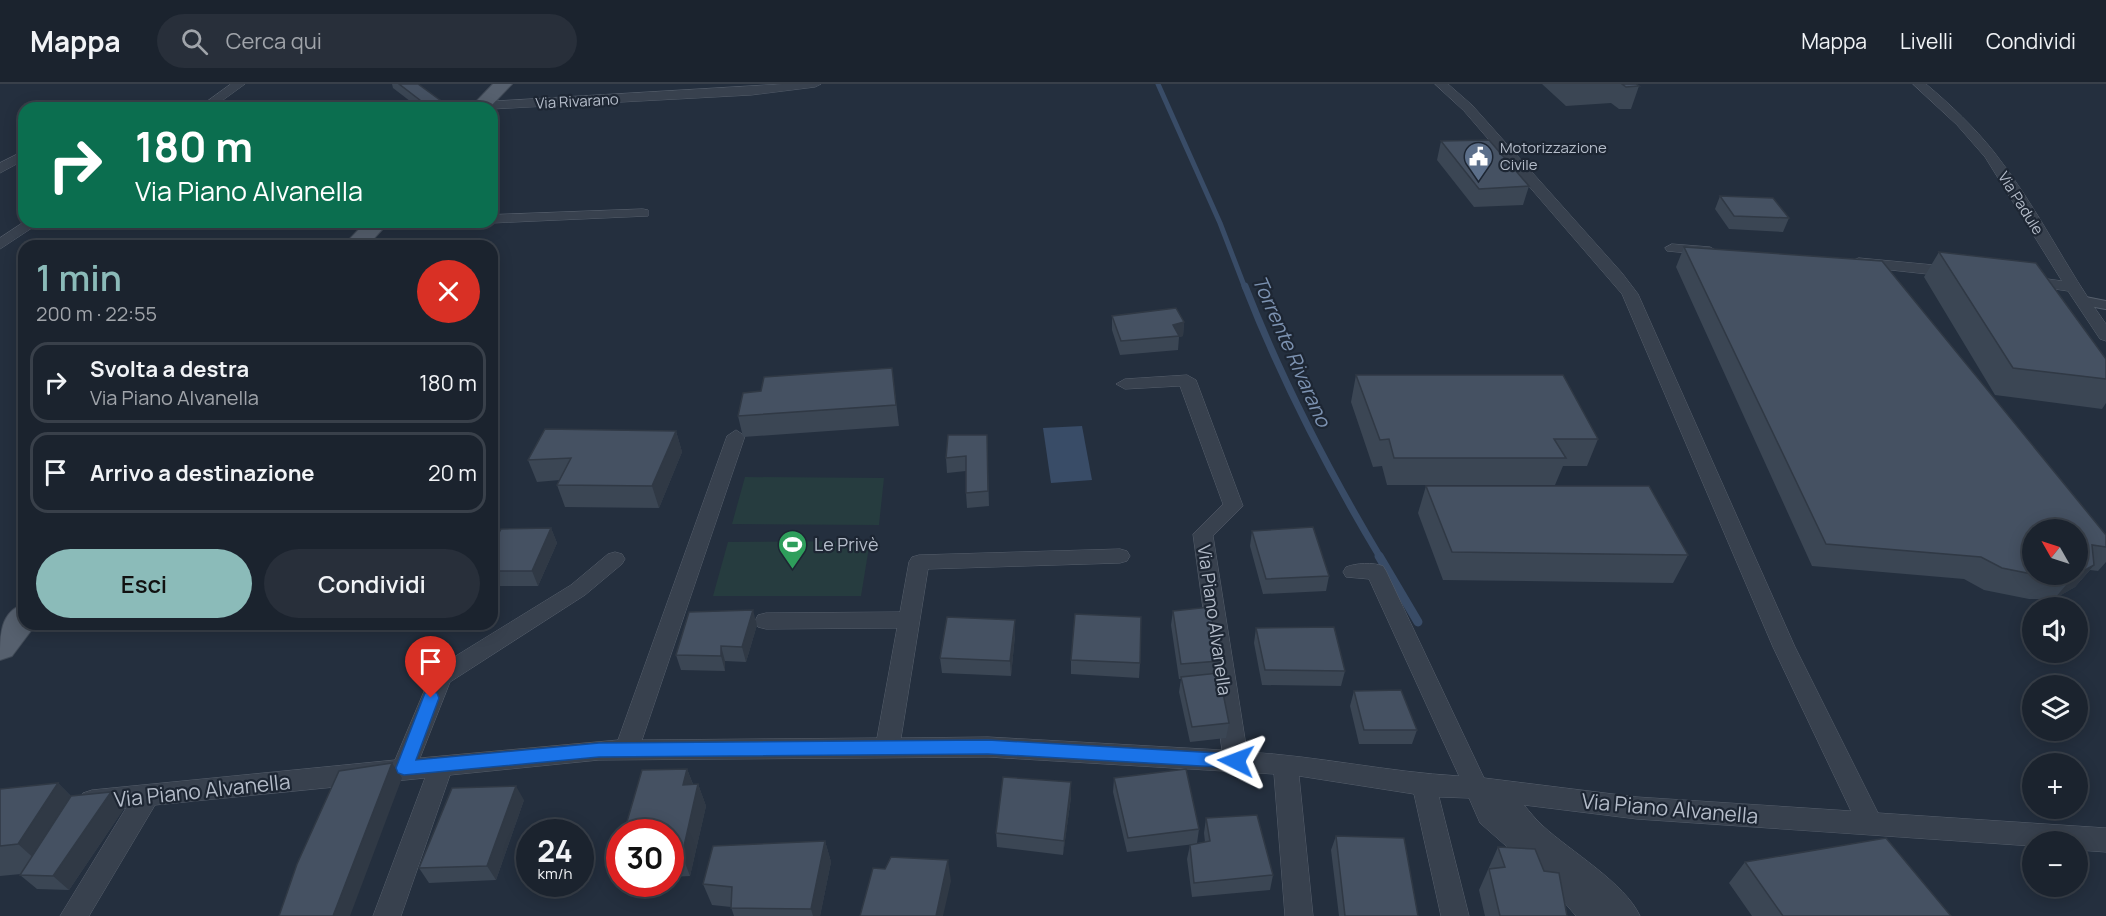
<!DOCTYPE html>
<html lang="it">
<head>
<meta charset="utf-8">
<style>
	body { margin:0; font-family:Manrope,sans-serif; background:#282f3a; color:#f1f3f6; height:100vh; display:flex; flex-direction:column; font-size:22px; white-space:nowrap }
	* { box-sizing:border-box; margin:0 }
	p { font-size:20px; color:#a0a4aa }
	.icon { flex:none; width:33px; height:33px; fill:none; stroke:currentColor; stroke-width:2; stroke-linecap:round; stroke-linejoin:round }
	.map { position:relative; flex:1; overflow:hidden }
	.panel { position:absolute; left:18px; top:156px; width:480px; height:390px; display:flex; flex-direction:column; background:#1b232e; border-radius:18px; box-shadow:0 3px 15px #0003,0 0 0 2px #39404a }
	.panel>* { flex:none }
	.top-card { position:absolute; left:18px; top:18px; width:480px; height:126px; border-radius:18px; box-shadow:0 3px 15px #0003,0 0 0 2px #39404a; background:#0b6e4f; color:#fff; overflow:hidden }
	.needle { width:39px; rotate:309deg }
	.buttons { position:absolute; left:2022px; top:435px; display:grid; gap:12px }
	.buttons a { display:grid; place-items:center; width:66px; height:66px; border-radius:50%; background:#1b232e; box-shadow:0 3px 15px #0003,0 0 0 2px #39404a; font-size:30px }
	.speed { position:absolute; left:516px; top:735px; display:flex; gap:12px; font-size:30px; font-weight:700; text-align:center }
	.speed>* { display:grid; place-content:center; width:78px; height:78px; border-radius:50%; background:#1b232e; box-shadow:0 3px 15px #0003,0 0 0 2px #39404a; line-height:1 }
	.speed small { font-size:15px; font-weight:400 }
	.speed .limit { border:9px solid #d22; background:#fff; color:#111 }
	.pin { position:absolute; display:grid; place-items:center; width:51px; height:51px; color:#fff; margin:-62px -26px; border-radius:50% 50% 50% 0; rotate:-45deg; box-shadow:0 0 6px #0007 }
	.pin .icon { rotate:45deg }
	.me { position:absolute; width:66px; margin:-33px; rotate:273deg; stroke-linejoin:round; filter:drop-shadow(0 0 4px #0008) }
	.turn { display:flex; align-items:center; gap:21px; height:126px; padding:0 18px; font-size:27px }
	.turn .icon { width:78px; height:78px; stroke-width:2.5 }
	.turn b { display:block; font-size:42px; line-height:51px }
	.round { display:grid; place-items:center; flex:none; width:63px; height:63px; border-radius:32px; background:#282f3a }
	.summary { display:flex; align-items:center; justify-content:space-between; height:102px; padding:0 18px }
	h1 { font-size:36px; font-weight:600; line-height:45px; color:#8bbbb9 }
	.primary-button { display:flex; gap:12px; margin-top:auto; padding:12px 18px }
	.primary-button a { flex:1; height:69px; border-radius:36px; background:#8bbbb9; color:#111; font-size:24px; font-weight:600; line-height:69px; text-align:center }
	.primary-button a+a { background:#282f3a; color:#f1f3f6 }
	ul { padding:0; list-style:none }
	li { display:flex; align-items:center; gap:18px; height:81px; margin:0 12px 9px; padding:0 6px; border:3px solid #39404a; border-radius:18px }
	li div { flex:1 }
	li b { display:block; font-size:22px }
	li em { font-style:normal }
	header { display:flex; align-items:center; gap:36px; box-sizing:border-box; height:84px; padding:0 30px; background:#1b232e; border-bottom:2px solid #39404a }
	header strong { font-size:28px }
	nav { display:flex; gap:33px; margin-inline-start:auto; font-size:21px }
	.search { width:420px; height:54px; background:#282f3a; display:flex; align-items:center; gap:15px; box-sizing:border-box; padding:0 21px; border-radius:33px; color:#a0a4aa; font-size:22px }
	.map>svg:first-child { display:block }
	.green { fill:#263c3f }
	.water { fill:#394c67 }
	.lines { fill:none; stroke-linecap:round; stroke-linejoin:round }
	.stream-far2 { stroke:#394c67; stroke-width:5 }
	.stream-far1 { stroke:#394c67; stroke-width:7 }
	.stream { stroke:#394c67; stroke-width:9 }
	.lane-casing { stroke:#565f6c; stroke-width:10 }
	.street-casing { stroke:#565f6c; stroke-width:1 }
	.primary-casing { stroke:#414a57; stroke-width:2 }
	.lane { stroke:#38414e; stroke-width:8 }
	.street { fill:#38414e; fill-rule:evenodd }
	.primary { fill:#56606e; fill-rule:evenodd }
	.wall { fill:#3b4654 }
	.shaded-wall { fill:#303945 }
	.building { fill:#455162; stroke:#303945; stroke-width:1.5 }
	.route { fill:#1a73e8; stroke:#114b97; stroke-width:1.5 }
	.labels { text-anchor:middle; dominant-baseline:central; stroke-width:4.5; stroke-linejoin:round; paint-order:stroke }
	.far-street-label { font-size:15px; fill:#b4bcc9; stroke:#1d2633 }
	.far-poi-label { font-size:15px; fill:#b4bcc9; stroke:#1d2633; text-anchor:start }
	.poi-label { font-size:18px; fill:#b4bcc9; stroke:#1d2633; text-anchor:start }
	.street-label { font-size:18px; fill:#b4bcc9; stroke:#1d2633 }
	.water-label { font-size:20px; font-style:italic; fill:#7c92b1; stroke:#1d2633 }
	.near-street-label { font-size:21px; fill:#b4bcc9; stroke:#1d2633 }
</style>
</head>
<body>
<header>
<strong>Mappa</strong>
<div class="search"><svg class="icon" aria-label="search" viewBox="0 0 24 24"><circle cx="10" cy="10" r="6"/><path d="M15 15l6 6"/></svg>Cerca qui</div>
<nav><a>Mappa</a><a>Livelli</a><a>Condividi</a></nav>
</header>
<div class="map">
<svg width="2106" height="832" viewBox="0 0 2106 832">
	<rect width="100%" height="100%" fill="#242f3e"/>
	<!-- green -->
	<path class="green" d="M745,393L884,394L879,441L732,440Z
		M870,457L861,512H713L728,458Z"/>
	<!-- water -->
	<path class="water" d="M1082,342L1092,396L1051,399L1043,344Z"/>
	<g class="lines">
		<!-- stream-far2 -->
		<path class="stream-far2" d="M1158,0L1220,139L1245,204"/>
		<!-- stream-far1 -->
		<path class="stream-far1" d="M1245,202C1282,297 1328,386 1380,473"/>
		<!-- stream -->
		<path class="stream" d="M1379,472L1418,538"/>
		<defs>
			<path id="lane" d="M2080,216L2106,221"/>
			<path id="street" d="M231,0H245L212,24H198Z
				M783,0H821L815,3L751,11L492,25L476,22L482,18Z
				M1435,0H1448L1472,21L1622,189L1638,210L1795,563L1878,729L2106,744V768L2078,766V758H2032V762L1637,735L1524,721C1530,728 1536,736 1543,742C1570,767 1625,799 1640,832H1576L1546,797L1480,739L1469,714L1439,713L1469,832H1441L1414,710L1299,692L1313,832H1285L1274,690L988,673L599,676L450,691L401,832H373L425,694L155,721L89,832H60L126,724L92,728L83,725L79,717L83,709L92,706L395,676L433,586L571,501L608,470L615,468L622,470L625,475L622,480L585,511L450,598L420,674L618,656L727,352L736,346L745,352L642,656L877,654L897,544L766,545L758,543L755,537L758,531L766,529L900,528L909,478L912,473L919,471L1120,465L1127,467L1130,472L1127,477L1120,479L928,485L901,654L988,653L1222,666L1193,450L1223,420L1180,302L1125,305L1116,300L1125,295L1187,291L1196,296L1243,422L1213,452L1247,668C1318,672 1388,688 1459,692L1369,495L1346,493L1343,488L1346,483C1357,479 1372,478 1383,482L1386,487L1484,694L1637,713L1851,727L1773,563L1622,210L1464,27Z
				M1913,0H1926C1951,21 1974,43 1994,68C2037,122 2066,185 2106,240V257L2100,255L2068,207L2021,200L2018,197L2021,194L2026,192L2062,197L1985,73L1957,41Z
				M24,67V76L0,89V79Z
				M643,125L648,126V132L492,139L487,138H492V131Z
				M24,138H41L0,165V154Z
				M1672,160L1710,163L1717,167L1710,171L1667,167L1665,164Z
				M1859,174L1955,183L1963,188L1955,193L1854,182L1851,179L1854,176Z"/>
			<path id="primary" d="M493,0H512L489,24H470Z
				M366,138H389L367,162H343Z
				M24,520V540H36L12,572L0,576C0,551 0,528 24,520Z"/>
		</defs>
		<!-- lane casing -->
		<use href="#lane" class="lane-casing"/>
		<!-- street casing -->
		<use href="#street" class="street-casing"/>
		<!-- primary casing -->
		<use href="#primary" class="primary-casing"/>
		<!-- lane -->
		<use href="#lane" class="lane"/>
		<!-- street -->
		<use href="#street" class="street"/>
		<!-- primary -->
		<use href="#primary" class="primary"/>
	</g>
	<!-- wall -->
	<path class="wall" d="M392,0H418L446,24H419L393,4Z
		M1542,0H1636L1639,2L1631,25H1619L1611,19L1566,22Z
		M1441,57L1529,102L1523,121L1474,123L1437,76Z
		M1720,112L1789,134L1783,148L1729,145L1715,125Z
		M1684,163L2106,451V478L2098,487L2090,486L2075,503L2054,515H2029L1984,506L1964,495L1812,482L1676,183Z
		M1939,168L2106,275V319L2102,325L1995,311L1924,193Z
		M1112,232L1184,238L1183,252L1179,253L1178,266L1120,271L1112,246Z
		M892,284L899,342L743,353L738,332L761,307Z
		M1356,291L1598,355L1587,382H1563L1555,401H1387L1382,382L1373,383L1351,318Z
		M676,347L682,368L659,424L565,423L557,401L560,396L537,398L528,376Z
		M987,351L989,422L967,424L966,409V387L947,389L946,374Z
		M1426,402L1688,471L1673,499L1443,496L1418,429Z
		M551,444L557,459L538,502H492V462Z
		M1252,447L1329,492L1326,507L1263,510L1250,462Z
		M1173,527L1219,577L1218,589L1229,639L1226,654L1190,658L1179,608L1181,595H1179L1171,541Z
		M1015,536V551L1011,592L942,589L940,574Z
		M757,541L746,578L725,577V587L681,586L676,571Z
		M1256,544L1345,587L1341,602L1262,601L1254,559Z
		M1071,576L1140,579L1139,594L1071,590Z
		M1354,607L1417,646L1412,660H1359L1350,622Z
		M687,685L693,700H698L706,722L690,792L670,793V748Z
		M1114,694L1199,745L1197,759L1205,758L1204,749L1206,734L1273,791L1270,806L1192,813L1187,775L1190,761L1195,760L1127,768L1113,708Z
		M1071,698V713L1063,771L997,763L996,749Z
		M58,699L71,712L125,723L69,806L37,805L20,791L21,790L0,792V705Z
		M524,716L496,796L429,799L419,784Z
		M1336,752L1418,832H1339L1331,766Z
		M825,757L831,778L820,832H734L731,823L712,821L703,800Z
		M1498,763L1544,787L1567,832H1485L1479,806Z
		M1745,778L1951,832H1752L1729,799Z"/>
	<!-- shaded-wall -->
	<path class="shaded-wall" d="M444,19L446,24L429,23Z
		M1184,238L1183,252L1179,253L1173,241Z
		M676,347L682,368L659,424L652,402Z
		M551,444L557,459L538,502L532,487Z
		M2094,481L2075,503L2054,515L2073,493Z
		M753,526L757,541L746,578L742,563Z
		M1015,536V551L1011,592L1010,577Z
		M721,562L725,577V587L721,572Z
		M392,679L402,694L350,832H333Z
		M687,685L695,706L683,701Z
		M1071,698V713L1063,771L1064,757Z
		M58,699L85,727L48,787L18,760Z
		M698,700L706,722L690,792L682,771Z
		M516,702L524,716L496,796L487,782Z
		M111,708L125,723L69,806L53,792Z
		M825,757L831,778L820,832H813L811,825Z
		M948,776L951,797L943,832H936Z"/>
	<!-- building -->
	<path class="building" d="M399,0H418L444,19L429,23Z
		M1622,0H1636L1639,2L1626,3Z
		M1489,56L1529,102L1479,105L1441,57Z
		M1720,112L1773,114L1789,134L1734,132Z
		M1684,163L1882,177L2106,451V463L2092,461L2094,481L2078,490V446H2032V490L2002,484L1981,473L1826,460Z
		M1939,168L2036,179L2106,275V295L2013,284Z
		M1176,224L1184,238L1173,241L1179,252L1121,257L1112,232Z
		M892,284L896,321L738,332L743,309L761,307L764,293Z
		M1356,291H1563L1598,355H1554L1566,374H1394L1389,355L1380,356Z
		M545,345L676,347L652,402L557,401L571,374L528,376Z
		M948,351H987L988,407L966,409V372L946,374Z
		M1426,402H1649L1688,471L1452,468Z
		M1313,443L1329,492L1266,495L1252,447Z
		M551,444L532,487H492V462L501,445Z
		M2035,490H2077L2073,493H2047Z
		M1210,523L1219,577L1181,580L1173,527Z
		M753,526L742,563L721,562V572L676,571L689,528Z
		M1075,530L1141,533L1140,579L1071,576Z
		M947,533L1015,536L1010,577L940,574Z
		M1334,543L1345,587L1265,586L1256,544Z
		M1219,589L1229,639L1192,643L1181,593Z
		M1401,606L1417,646H1364L1354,607Z
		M392,679L333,832H279L297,780L339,687Z
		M687,685L683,701L698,700L682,771L670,772V748H624L642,686Z
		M1186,685L1199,745L1128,754L1114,694Z
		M1003,693L1071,698L1064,757L996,749Z
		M58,699L18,760L0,762V705Z
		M516,702L487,782L419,784L452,704Z
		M111,708L53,792L20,791L71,712Z
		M1257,731L1273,791L1194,799L1190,761L1210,757L1206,734Z
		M1336,752L1404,754L1418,832H1345Z
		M1886,754L1951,832H1783L1745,778Z
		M825,757L811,825L731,824L732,803L703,800L713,762Z
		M1498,763L1535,765L1544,787L1559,789L1567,832H1500L1489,785L1505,783Z
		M891,773L948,776L936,832H860L873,784L885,785Z"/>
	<!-- route -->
	<path class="route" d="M431,607L437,609L439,614L416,676L599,659L988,656L1236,670L1242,672L1245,677L1242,682L1236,684L988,670L599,673L404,691L398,689L396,684L423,614L425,609Z"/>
	<!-- icons -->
	<defs>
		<symbol id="civic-pin" viewBox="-11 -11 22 30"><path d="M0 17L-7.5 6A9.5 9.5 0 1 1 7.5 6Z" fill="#5c6f8a" stroke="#1d2633"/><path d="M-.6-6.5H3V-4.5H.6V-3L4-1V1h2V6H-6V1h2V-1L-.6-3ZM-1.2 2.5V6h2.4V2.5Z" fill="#fff"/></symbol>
		<symbol id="stadium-pin" viewBox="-11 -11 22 30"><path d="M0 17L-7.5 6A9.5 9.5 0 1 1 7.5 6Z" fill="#2e9e5b" stroke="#1d2633"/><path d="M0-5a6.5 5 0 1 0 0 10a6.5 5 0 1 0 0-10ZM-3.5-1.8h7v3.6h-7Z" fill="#fff"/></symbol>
	</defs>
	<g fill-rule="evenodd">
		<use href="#civic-pin" x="1462" y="56" width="33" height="45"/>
		<use href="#stadium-pin" x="776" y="444" width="33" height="45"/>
	</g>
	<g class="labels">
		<!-- far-street labels -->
		<g class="far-street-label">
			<text transform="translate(577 17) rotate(-3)">Via Rivarano</text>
			<text transform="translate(2021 119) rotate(58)">Via Padule</text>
		</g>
		<!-- far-poi labels -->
		<g class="far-poi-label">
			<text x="1500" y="63">Motorizzazione<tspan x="1500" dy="17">Civile</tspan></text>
		</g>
		<!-- poi labels -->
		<g class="poi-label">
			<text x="814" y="460">Le Privè</text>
		</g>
		<!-- street labels -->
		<g class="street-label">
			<text transform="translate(1215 536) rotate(82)">Via Piano Alvanella</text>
		</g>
		<!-- water labels -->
		<g class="water-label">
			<text transform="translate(1292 267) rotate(66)">Torrente Rivarano</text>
		</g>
		<!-- near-street labels -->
		<g class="near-street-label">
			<text transform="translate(202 706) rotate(-6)">Via Piano Alvanella</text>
			<text transform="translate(1670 724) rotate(5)">Via Piano Alvanella</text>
		</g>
	</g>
</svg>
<div class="buttons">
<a><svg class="needle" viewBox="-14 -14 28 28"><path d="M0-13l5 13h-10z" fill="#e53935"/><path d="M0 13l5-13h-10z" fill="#a0a4aa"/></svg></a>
<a><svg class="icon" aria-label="sound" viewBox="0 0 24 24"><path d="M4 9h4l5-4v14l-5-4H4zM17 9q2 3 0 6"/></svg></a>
<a><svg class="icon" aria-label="layers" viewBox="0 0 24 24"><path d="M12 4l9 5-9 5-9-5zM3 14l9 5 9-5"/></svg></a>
<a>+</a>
<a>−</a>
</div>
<div class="speed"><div>24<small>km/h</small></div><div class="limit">30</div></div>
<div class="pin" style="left:431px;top:614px;background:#d93025"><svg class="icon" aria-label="arrive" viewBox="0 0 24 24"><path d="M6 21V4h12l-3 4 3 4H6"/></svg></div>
<svg class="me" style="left:1236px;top:677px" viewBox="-20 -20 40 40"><path d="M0-17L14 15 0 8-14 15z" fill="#1a73e8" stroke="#fff" stroke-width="4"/></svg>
<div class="top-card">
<div class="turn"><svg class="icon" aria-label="right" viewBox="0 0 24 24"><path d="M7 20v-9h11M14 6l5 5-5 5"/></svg><div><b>180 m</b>Via Piano Alvanella</div></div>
</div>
<section class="panel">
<div class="summary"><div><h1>1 min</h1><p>200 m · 22:55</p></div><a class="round" style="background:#d93025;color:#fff"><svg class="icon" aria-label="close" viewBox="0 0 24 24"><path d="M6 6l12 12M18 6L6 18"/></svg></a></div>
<ul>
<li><svg class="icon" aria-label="right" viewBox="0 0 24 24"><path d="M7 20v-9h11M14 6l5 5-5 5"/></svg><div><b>Svolta a destra</b><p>Via Piano Alvanella</p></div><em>180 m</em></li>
<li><svg class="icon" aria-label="arrive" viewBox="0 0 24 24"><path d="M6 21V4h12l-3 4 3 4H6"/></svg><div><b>Arrivo a destinazione</b></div><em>20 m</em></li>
</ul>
<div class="primary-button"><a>Esci</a><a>Condividi</a></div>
</section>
</div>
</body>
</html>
